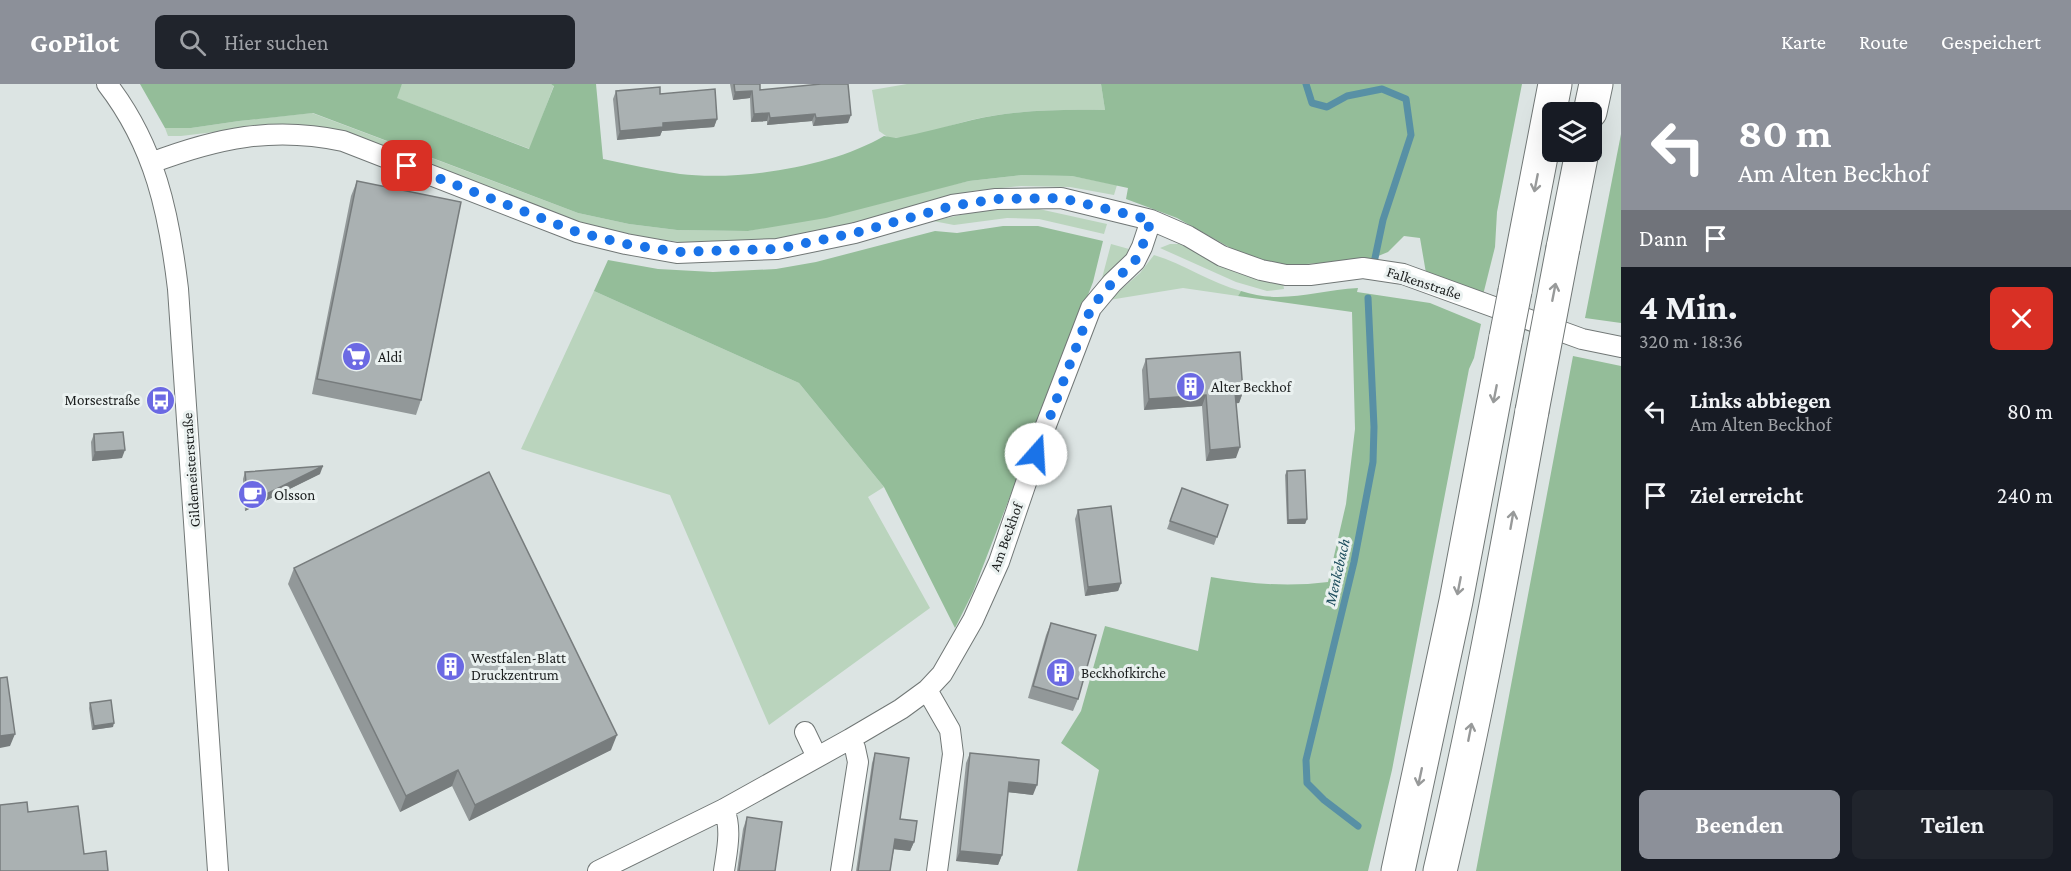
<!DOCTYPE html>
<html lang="de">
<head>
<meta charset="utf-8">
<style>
	body { margin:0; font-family:"Crimson Pro",serif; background:#20242c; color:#f1f3f6; height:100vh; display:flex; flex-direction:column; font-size:22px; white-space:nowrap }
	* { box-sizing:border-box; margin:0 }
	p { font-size:20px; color:#9ea1a6 }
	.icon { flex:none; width:33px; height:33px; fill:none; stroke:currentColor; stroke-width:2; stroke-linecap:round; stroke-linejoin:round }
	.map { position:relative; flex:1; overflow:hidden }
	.drawer { display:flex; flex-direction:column; background:#171b24; width:450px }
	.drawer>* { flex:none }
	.top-card { background:#8c9099; color:#fff; overflow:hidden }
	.tools { position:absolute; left:1542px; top:18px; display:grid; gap:12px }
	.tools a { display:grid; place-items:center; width:60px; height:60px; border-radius:9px; background:#171b24; box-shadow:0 6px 24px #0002; font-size:30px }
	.pin { position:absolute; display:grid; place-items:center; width:51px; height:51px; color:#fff; margin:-26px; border-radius:12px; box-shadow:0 3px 9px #0006 }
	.me { position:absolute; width:66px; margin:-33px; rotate:19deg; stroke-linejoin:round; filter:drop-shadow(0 0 4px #0008) }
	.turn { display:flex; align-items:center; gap:21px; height:126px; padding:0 18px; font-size:27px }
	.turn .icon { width:78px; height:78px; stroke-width:2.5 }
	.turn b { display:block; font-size:42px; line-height:51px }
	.then { display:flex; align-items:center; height:57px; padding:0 18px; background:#0003; gap:12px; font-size:22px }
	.round { display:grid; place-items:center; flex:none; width:63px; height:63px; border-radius:9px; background:#20242c }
	.head { display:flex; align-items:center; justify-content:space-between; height:102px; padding:0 18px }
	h1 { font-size:36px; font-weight:700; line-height:45px }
	.button { display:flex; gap:12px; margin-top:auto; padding:12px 18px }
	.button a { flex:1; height:69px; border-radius:9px; background:#8c9099; color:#fff; font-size:24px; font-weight:700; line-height:69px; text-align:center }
	.button a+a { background:#20242c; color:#f1f3f6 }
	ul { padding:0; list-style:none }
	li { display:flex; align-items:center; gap:18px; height:84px; padding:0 18px }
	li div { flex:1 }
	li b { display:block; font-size:22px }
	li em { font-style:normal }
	header { display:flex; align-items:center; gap:36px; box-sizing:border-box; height:84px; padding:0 30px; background:#8c9099; color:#fff }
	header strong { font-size:28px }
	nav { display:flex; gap:33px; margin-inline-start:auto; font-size:21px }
	.search { width:420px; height:54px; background:#20242c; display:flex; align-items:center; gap:15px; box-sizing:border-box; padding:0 21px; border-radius:9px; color:#9ea1a6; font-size:22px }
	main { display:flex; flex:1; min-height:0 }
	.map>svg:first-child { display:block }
	.green { fill:#bad4bd }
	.forest { fill:#94bd99 }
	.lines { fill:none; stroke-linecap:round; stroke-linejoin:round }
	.stream { stroke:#5890a5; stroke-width:7 }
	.minor-casing { stroke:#717776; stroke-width:22 }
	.motorway-casing { stroke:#717776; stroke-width:35 }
	.minor { stroke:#fff; stroke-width:20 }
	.motorway { stroke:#fff; stroke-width:33 }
	.motorway-bridge-casing { stroke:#717776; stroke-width:35; stroke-linecap:butt }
	.motorway-bridge { stroke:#fff; stroke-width:33 }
	.wall { fill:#929899 }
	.shaded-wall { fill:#777c7d }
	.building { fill:#aab1b2; stroke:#777c7d; stroke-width:1.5 }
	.oneway { stroke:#989a9a }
	.route { stroke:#1a73e8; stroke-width:10; stroke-dasharray:0 18 }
	.labels { text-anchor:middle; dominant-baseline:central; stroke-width:6; stroke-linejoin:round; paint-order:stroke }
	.street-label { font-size:15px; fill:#1b1e1e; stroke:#eaf1f0 }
	.poi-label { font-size:15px; fill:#1b1e1e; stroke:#eaf1f0; text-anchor:start }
	.water-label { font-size:16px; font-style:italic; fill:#1f4f5f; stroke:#eaf1f0 }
</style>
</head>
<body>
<header>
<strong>GoPilot</strong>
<div class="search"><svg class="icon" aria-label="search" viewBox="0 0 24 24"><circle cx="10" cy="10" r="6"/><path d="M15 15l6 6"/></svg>Hier suchen</div>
<nav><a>Karte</a><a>Route</a><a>Gespeichert</a></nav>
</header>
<main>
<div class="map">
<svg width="1621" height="787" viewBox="0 0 1621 787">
	<rect width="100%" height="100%" fill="#dce4e3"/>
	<!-- green -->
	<path class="green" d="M402,0H551L554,1L530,65L396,14Z
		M907,0H1101L1105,26C1060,25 1015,26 971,36C945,42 917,55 889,54L879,47L872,6Z
		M312,29L578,129L629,140L677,146L748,147L969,97L1022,91L1072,92L1117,101L1114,111L1070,103L1021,102L973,107L844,141L780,155L726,159L679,158L631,151L580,139L347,49L310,41H273L181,52H168L165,44H191L239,37Z
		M1006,124L1039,125L1107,140L1104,150L1039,135L1007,134L954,141L933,137L983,126Z
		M1111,160L1129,165L1126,175L1101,198Z
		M1170,160H1180L1237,189L1283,199L1284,205L1267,207L1236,198L1160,164Z
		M1154,171C1184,180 1211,199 1241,207L1238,212L1183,204L1109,216L1140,189Z
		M594,207L799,299L884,403L868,413L930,524L769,641L670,411L521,365Z"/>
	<!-- forest -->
	<path class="forest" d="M140,0H402L397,14L529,65L554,2L551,0H596L603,75C628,80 654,86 680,90C740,97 832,83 884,52L896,54C922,49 947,42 972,36C1016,26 1060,25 1105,26L1101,0H1522L1497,128L1495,163L1483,211L1426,189L1420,154L1404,152L1388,168L1366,177L1286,181L1245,172L1177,134L1126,115L1128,104L1072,92L1022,91L969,97L826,134L748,147L677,146L629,140L578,129L313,29L239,37L191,44H165Z
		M1621,50V239L1585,234Z
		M1003,142H1038L1103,157L1093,198L973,508L955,544L884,403L799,299L594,207L608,176L658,185L713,188L776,185L816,178L935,147L957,149Z
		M1358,204L1357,208L1430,219L1481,240L1474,274L1469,285L1392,686L1368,787H1077L1099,686L1061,659L1081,627L1105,542L1198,567L1211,493C1249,500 1289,503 1328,498L1346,420L1355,345L1352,228L1238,212L1241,207C1282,221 1317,206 1358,204Z
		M1573,272L1621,282V787H1476Z"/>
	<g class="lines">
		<!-- stream -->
		<path class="stream" d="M1306,0L1312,19L1327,23L1347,12L1382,5L1406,15L1411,51L1383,136L1375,174
			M1358,742L1324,716L1307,699L1306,676L1354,478L1373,378L1374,343L1368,214"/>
		<defs>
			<path id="minor" d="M107,0C155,62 169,129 178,205L218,787
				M151,79C217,54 273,42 343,57L577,148L626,160L677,169L777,165L855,149L952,121L996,115L1061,114L1151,136L1188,152L1222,172L1261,186L1286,191H1310L1363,184L1403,190L1582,255L1621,263
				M927,606L950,646L953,670L937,787
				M805,648L817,673
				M598,787L724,725L850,655L901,625L927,606L942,590L973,536L999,478L1043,349L1091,224L1112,199L1135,177L1142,163L1151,136
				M724,787C727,766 732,745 724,725
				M841,787L858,678L855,664L850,655"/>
			<path id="motorway" d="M1590,28L1596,0
				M1563,164L1582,68
				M1515,207L1555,0
				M1398,787L1456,517L1506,253
				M1440,787C1476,635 1504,481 1532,327"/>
		</defs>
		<!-- minor casing -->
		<use href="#minor" class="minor-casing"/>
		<!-- motorway casing -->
		<use href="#motorway" class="motorway-casing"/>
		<!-- minor -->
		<use href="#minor" class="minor"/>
		<!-- motorway -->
		<use href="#motorway" class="motorway"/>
		<defs>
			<path id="motorway-bridge" d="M1506,253L1515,207
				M1532,327L1563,164"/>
		</defs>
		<!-- motorway-bridge casing -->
		<use href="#motorway-bridge" class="motorway-bridge-casing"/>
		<!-- motorway-bridge -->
		<use href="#motorway-bridge" class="motorway-bridge"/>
	</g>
	<!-- wall -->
	<path class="wall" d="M730,0H760V6L848,39L813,42L812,37L767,41V37L751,38L750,14L733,16Z
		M616,7L660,10L717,35L714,43L662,47L660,52L617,56L613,15Z
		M357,97L421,316L416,331L312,310L351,112Z
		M1146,275L1243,308L1239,319H1236V374L1206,377L1202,322L1144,326L1142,286Z
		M94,350L122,374L92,377L91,358Z
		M1287,387L1307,435L1305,440H1287L1285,391Z
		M245,388L320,390L245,427L243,395Z
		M1182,404L1228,421L1214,461L1167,445Z
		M1078,426L1121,499L1118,507L1085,512L1075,435Z
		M294,484L611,666L469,737L452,702L400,728L288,500Z
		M1051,539L1078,615L1073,627L1028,614L1046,551Z
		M90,619L113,643L92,646L89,624Z
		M875,669L900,735L914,758L910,767L894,765L890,787H856L872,679Z
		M970,669L1033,711L1008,708L1002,771L998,781L956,777L966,679Z
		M747,733L775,787H737L743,745Z"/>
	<!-- shaded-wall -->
	<path class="shaded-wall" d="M752,7L750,14L733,16L735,8Z
		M769,29L767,37L751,38L754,30Z
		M815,30L812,37L767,41L770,34Z
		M851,31L848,39L813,42L816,34Z
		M717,35L714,43L662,47L660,52L617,56L620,47L663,39Z
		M1235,308H1243L1239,319L1231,320Z
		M1206,311L1202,322L1144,326L1149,315Z
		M1240,363L1236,374L1206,377L1210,366Z
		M125,366L122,374L92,377L95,368Z
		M323,382L320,390L245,427L248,419Z
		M1307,435L1305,440H1287L1288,436Z
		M1121,499L1118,507L1085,512L1088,503Z
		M114,639L113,643L92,646L94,642Z
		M15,650L10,662L0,664V652Z
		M617,651L611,666L469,737L475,721Z
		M458,686L452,702L400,728L406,712Z
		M1009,698L1037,701L1033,711L1006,708Z
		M895,755L914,758L910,767L892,765Z
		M960,767L1002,771L998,781L956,777Z"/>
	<!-- building -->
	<path class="building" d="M734,0H760V6L821,0H848L851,31L816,34L815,30L770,34L769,29L754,30L752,7L735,8Z
		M660,3V10L715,5L717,35L663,39V43L620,47L616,7Z
		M357,97L461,118L421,316L317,295Z
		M1240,268L1243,308H1235L1240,363L1210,366L1206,311L1149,315L1146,275Z
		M123,348L125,366L95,368L94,350Z
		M323,382L248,419L245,388Z
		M1305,386L1307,435L1288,436L1287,387Z
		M489,388L617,651L475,721L458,686L406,712L294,484Z
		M1182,404L1228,421L1217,453L1170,437Z
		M1111,422L1121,499L1088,503L1078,426Z
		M1051,539L1096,551L1078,615L1033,602Z
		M7,593L15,650L0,652V594Z
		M111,616L114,639L94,642L90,619Z
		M875,669L909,674L900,735L917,737L914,758L895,755L890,787H858Z
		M970,669L1039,676L1037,701L1009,698L1002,771L960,767Z
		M27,718L28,728L78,722L84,770L106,767L108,787H0V721Z
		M747,733L782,738L775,787H739Z"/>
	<!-- one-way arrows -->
	<defs><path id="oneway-shaft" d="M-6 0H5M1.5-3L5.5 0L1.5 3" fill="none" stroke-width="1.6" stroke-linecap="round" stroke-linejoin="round" transform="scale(1.5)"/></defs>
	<g class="oneway">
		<use href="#oneway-shaft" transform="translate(1536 99) rotate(101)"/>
		<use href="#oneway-shaft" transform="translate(1554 208) rotate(-79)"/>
		<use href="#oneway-shaft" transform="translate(1495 310) rotate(101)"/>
		<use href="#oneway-shaft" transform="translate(1512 436) rotate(-80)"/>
		<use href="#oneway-shaft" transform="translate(1459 502) rotate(101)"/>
		<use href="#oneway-shaft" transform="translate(1470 648) rotate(-79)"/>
		<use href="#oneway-shaft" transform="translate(1420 693) rotate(102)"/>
	</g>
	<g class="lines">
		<!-- route -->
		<path class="route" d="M407,82L577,148L626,160L677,168L777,165L855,149L952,122L996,115L1061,114L1151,136L1142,163L1135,177L1112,199L1091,224L1036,370"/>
	</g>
	<!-- icons -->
	<defs>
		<symbol id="supermarket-disc" viewBox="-11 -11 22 22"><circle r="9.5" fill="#6b69e3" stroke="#eaf1f0"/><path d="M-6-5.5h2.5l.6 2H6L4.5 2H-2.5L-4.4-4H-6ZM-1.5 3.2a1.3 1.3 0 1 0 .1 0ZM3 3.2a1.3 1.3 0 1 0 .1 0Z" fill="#fff"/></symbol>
		<symbol id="building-disc" viewBox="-11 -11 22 22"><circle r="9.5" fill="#6b69e3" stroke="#eaf1f0"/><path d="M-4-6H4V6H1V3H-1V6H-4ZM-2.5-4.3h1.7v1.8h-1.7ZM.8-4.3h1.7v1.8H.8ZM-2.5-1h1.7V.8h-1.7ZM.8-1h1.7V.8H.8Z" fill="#fff"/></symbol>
		<symbol id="bus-disc" viewBox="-11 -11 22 22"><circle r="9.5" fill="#6b69e3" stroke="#eaf1f0"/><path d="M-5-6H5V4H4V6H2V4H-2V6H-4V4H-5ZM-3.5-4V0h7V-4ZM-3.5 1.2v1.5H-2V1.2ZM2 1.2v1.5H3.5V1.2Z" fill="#fff"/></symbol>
		<symbol id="cafe-disc" viewBox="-11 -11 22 22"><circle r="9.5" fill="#6b69e3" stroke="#eaf1f0"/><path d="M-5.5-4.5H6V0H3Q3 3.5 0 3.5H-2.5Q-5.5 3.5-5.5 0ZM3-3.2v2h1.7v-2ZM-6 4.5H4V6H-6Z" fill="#fff"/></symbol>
	</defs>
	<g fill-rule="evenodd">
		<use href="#supermarket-disc" x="340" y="256" width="33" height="33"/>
		<use href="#building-disc" x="1174" y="286" width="33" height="33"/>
		<use href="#bus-disc" x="144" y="300" width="33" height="33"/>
		<use href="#cafe-disc" x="236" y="394" width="33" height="33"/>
		<use href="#building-disc" x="434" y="566" width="33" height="33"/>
		<use href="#building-disc" x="1044" y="572" width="33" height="33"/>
	</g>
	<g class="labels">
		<!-- street labels -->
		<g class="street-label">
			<text transform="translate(1424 199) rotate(18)">Falkenstraße</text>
			<text transform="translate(191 386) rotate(-94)">Gildemeisterstraße</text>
			<text transform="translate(1006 453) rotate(-70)">Am Beckhof</text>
		</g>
		<!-- poi labels -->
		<g class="poi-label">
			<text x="378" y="273">Aldi</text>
			<text x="1211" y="303">Alter Beckhof</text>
			<text x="140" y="316" text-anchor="end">Morsestraße</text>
			<text x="274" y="411">Olsson</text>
			<text x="471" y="574">Westfalen-Blatt<tspan x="471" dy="17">Druckzentrum</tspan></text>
			<text x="1081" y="589">Beckhofkirche</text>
		</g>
		<!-- water labels -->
		<g class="water-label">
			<text transform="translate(1337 488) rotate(-77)">Menkebach</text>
		</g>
	</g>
</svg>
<div class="tools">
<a><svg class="icon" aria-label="layers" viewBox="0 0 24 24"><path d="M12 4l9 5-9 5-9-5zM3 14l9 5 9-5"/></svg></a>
</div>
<div class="pin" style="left:407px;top:82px;background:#d93025"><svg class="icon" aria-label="arrive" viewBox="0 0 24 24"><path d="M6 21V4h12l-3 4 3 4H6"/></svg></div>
<svg class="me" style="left:1036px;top:370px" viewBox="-20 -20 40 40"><circle r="19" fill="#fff"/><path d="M0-13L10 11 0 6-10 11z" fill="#1a73e8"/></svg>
</div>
<section class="drawer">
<div class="top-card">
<div class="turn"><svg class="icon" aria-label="left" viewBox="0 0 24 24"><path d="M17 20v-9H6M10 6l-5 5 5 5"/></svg><div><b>80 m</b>Am Alten Beckhof</div></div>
<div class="then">Dann<svg class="icon" aria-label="arrive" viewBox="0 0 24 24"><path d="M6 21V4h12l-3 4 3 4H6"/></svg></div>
</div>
<div class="head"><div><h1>4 Min.</h1><p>320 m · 18:36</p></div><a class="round" style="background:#d93025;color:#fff"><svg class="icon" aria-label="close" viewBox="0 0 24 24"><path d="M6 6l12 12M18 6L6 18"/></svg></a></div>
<ul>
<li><svg class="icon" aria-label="left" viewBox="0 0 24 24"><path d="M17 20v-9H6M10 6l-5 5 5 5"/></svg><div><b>Links abbiegen</b><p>Am Alten Beckhof</p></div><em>80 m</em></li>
<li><svg class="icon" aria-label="arrive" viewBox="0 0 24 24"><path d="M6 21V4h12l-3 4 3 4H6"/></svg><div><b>Ziel erreicht</b></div><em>240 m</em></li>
</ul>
<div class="button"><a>Beenden</a><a>Teilen</a></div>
</section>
</main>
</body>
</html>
